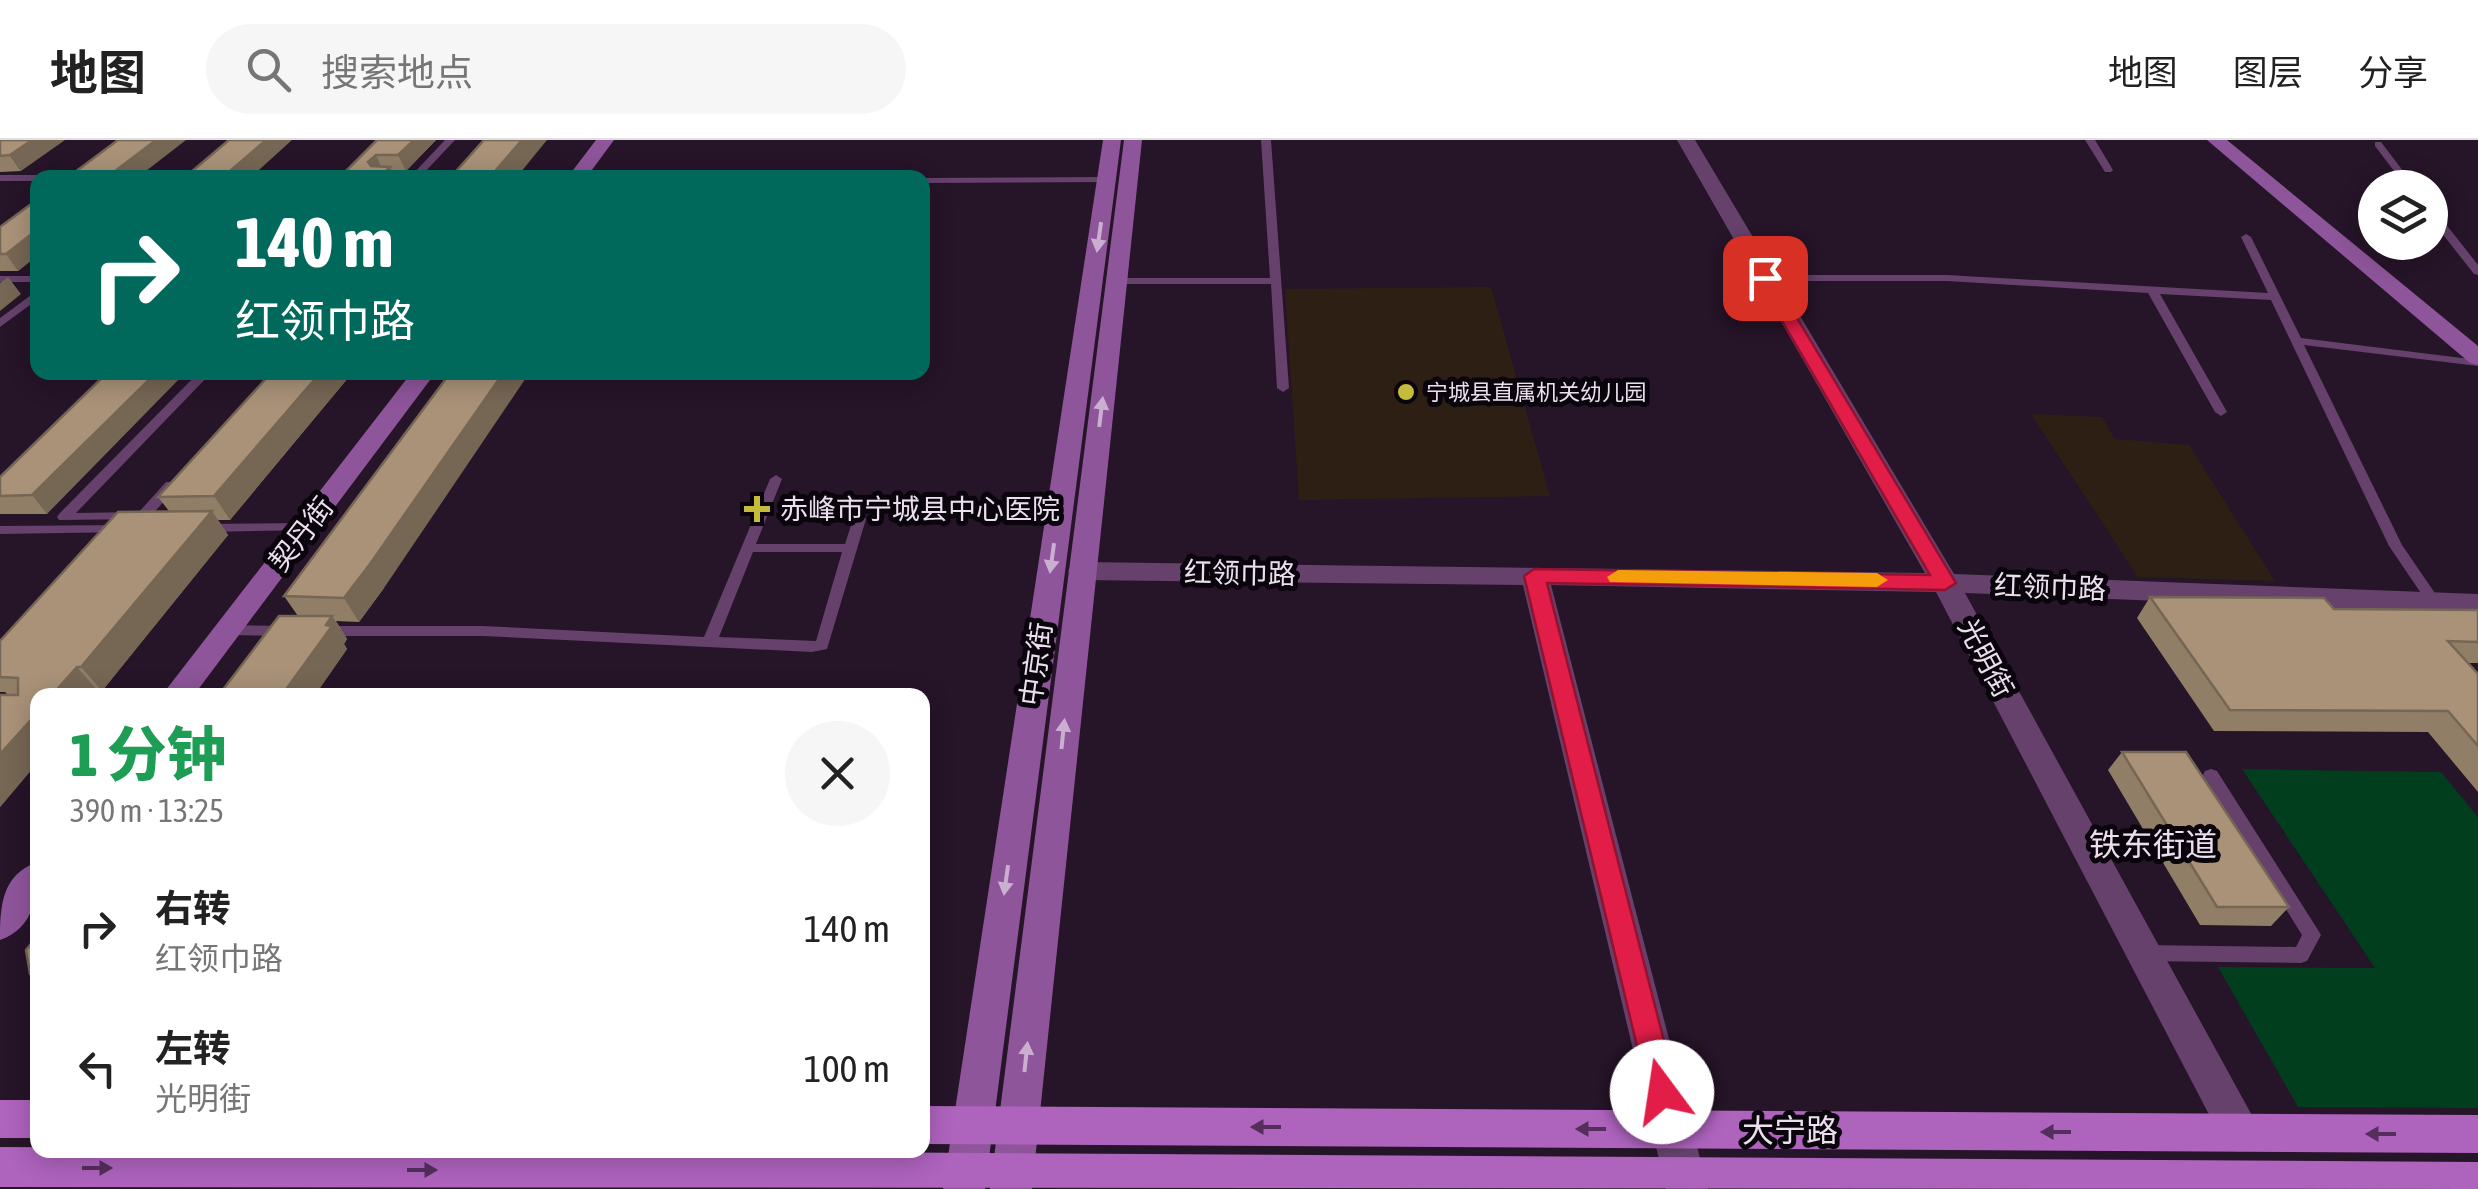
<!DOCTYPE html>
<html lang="zh">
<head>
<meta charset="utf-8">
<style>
	body { margin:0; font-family:"Asap Condensed","Noto Sans SC",sans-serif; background:#f6f6f6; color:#222; height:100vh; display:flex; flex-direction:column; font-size:38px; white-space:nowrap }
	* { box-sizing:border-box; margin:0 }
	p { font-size:32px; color:#767676 }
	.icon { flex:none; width:55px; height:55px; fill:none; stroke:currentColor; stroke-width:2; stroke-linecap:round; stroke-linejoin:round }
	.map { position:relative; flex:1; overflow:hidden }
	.panel { position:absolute; left:30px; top:548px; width:900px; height:470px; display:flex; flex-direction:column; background:#fff; border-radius:20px; box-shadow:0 5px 25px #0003 }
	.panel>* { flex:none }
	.hud { position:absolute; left:30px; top:30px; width:900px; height:210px; border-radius:20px; box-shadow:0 5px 25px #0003; background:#00695c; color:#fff; overflow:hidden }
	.fabs { position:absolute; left:2358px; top:30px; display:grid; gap:20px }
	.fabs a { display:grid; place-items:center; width:90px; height:90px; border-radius:50%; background:#fff; box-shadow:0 5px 25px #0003; font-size:50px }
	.pin { position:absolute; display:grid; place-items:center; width:85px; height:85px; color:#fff; margin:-42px; border-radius:20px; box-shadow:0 5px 15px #0006 }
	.me { position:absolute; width:110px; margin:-55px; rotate:346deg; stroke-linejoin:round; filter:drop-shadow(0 0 8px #0008) }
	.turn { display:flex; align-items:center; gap:35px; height:210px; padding:0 40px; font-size:45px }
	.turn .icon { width:130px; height:130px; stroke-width:2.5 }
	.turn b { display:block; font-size:70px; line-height:85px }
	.round { display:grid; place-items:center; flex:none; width:105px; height:105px; border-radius:52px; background:#f6f6f6 }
	.headline { display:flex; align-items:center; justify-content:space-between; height:170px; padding:0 40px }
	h1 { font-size:60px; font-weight:800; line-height:75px; color:#1e9e55 }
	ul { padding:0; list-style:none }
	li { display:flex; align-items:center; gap:30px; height:140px; padding:0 40px }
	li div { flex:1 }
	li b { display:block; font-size:38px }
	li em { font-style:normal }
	header { display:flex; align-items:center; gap:60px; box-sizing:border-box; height:140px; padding:0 50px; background:#fff; border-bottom:2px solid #e0e0e0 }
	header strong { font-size:48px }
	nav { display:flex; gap:55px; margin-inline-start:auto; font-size:35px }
	.search { width:700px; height:90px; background:#f6f6f6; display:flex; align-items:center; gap:25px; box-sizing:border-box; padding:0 35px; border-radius:55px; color:#767676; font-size:38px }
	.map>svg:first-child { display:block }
	.education { fill:#2e1f14 }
	.green { fill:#003e1d }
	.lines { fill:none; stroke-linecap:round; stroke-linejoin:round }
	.lane { fill:#65416c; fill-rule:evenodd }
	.street { fill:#65416c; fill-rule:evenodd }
	.secondary { fill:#8e559a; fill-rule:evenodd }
	.primary { fill:#ae63bd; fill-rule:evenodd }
	.wall { fill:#917e67 }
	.shaded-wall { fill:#766654 }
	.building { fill:#a99278; stroke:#766654; stroke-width:2.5 }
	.oneway { fill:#caafd0 }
	.oneway2 { fill:#542f5c }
	.route { fill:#e11d48; stroke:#92132f; stroke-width:2.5 }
	.slow { fill:#f59e0b }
	.poi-dot { fill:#c6bc3c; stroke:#0a040c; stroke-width:4 }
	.labels { text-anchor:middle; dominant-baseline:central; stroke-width:10; stroke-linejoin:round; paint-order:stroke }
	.far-poi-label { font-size:22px; fill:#ebdfed; stroke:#0a040c; text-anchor:start }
	.poi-label { font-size:28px; fill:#ebdfed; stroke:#0a040c; text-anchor:start }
	.street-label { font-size:28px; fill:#ebdfed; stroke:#0a040c }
	.quarter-label { font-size:32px; fill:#ebdfed; stroke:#0a040c }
	.near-street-label { font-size:32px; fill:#ebdfed; stroke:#0a040c }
</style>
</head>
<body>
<header>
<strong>地图</strong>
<div class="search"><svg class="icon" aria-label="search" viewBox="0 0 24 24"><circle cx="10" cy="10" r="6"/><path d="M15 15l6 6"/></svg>搜索地点</div>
<nav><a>地图</a><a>图层</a><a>分享</a></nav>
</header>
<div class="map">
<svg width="2478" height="1049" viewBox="0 0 2478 1049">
	<rect width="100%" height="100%" fill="#261428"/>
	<!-- education -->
	<path class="education" d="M1491,147L1550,356L1299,360L1285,149Z
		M2031,274L2102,277L2115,299L2189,305L2275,441L2138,437Z"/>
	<!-- green -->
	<path class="green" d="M2242,629L2441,632L2478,677V968L2298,967L2218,827L2375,828Z"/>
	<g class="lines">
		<!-- lane -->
		<path class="lane" d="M445,0H455L422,35L427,38H379L383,35H412Z
			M1261,0H1271L1289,248L1283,252L1277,248L1271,144H1117L1112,141L1117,138H1270Z
			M2085,0H2095L2113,30L2111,32H2105Z
			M2375,2H2381L2416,48H2407L2375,6Z
			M0,35H38L42,38H38V41H0Z
			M1110,37V41L1107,42L922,43V38H920Z
			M2430,68L2434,69L2478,125V135L2474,134L2430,78Z
			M2246,94L2251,97L2301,198L2478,220V226L2304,205L2402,405L2441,462L2439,465H2429L2389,406L2271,160L2160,154L2227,272L2221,276L2215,272L2148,153L1947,141H1765L1760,138L1765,135H1947L2268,153L2241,97Z
			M0,136H38V142H0Z
			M38,150V159L0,187V178Z
			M199,232H212L76,373L139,372L166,342H176L177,345L176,348L148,379L59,380L57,377L59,374Z
			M776,335L782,339L756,404H845L854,376H864L866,379L827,509L812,512L483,496H326L319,491L326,486H483L704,497L770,339ZM753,412H842L816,501L719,497Z
			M306,383L311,384L313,387L311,390L204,392L197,388L204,384Z
			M121,385L128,389L126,392L0,394V386Z
			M227,485L288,486L295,491L288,496L227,495L220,490Z
			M2211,629L2217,631L2318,790L2321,795L2307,821L2301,823L2144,821L2138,819L2135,813L2138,807L2144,805L2296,807L2302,795L2205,639L2203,635L2205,631Z"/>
		<!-- street -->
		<path class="street" d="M1677,0H1695L1954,434L2478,454V474L1965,453L2254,979L2260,993L2254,1007L2240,1012L2226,1007L1936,452L1551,445L1708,1049H1666L1523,445L1082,440L1072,437L1068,431L1072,425L1082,422L1925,433Z"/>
		<!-- secondary -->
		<path class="secondary" d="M596,0H614L586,38H567Z
			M1103,0H1121L985,1049H943Z
			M1124,0H1142L1032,1049H990Z
			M2207,0H2227L2478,206V225L2470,223Z
			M412,232H436L194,555H162Z
			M38,722C38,754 35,788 0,800C0,768 1,734 38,722Z"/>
		<!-- primary -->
		<path class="primary" d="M0,960H38V998H0Z
			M922,966L2478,975V1013L922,1004Z
			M0,1007L2478,1022V1049L0,1047Z"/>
	</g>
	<!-- wall -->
	<path class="wall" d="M0,0L21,31L0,32Z
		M377,0H436L406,31H392L394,38H339Z
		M38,59V115L18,131H0V87Z
		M108,232L47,374H0V337Z
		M272,232H353L230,380H218L228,395L102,551H98L95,555H38V622L0,667L8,555L5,552H0V501L169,371L158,357Z
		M384,448L359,482L336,481L347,499L344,504L347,509L315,555H219L298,476L284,456Z
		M2150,457L2334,469L2478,470V523H2468L2478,534V652L2428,592L2214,591L2137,478Z
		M2122,612L2289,767L2271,786L2200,785L2108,630Z"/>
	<!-- shaded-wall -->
	<path class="shaded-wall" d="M32,0H65L21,31L10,15Z
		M156,0H186L137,38H106Z
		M266,0H292L250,38H222Z
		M414,0H436L406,31L398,15Z
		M522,0H547L516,38H489Z
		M376,15L383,31L375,38L368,22Z
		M390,27L394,38H379Z
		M38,89V115L18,131L6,114Z
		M8,137L21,154L0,171V143Z
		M157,232H186L47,374L32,355Z
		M321,232H353L230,380L214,356Z
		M504,232H530L384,448L359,482L344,458Z
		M212,371L228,395L102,551L81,527Z
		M332,476L347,499L344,504L347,509L315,555H282Z
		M77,527L98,551L95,555H52Z
		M38,572V622L0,667V614Z"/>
	<!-- building -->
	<path class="building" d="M0,0H32L10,15L0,16Z
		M118,0H156L106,38H67Z
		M229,0H266L222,38H184Z
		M377,0H414L398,15H376L368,22L371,26L390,27L379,38H339Z
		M484,0H522L489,38H450Z
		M38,59V89L6,114H0V87Z
		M108,232H157L32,355L0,356V337Z
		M272,232H321L214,356L158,357Z
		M451,232H504L370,424L344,458L284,456Z
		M212,371L81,527H77L52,555H38V572L0,614V555H18V538L0,537V501L118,372Z
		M2150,457L2324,458L2334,469L2478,470V502L2448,501L2478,534V606L2448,571L2230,570Z
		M279,476H332L326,485L332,486L282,555H219Z
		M2122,612H2186L2289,767H2217Z
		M38,795V842L30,834L26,810Z"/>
	<!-- one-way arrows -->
	<defs><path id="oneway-solid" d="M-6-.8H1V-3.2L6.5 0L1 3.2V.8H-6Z" transform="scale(2.5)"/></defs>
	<g class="oneway">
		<use href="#oneway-solid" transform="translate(1099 97) rotate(98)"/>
		<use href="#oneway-solid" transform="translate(1101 272) rotate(-83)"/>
		<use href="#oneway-solid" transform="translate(1052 418) rotate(98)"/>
		<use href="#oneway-solid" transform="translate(1063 594) rotate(-84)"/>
		<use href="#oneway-solid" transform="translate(1006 740) rotate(98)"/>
		<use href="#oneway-solid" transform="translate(1026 917) rotate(-84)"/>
	</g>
	<g class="oneway2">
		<use href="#oneway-solid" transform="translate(1266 987) rotate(-180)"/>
		<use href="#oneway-solid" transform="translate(1591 989) rotate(-180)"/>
		<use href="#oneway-solid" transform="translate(2056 992) rotate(-180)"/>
		<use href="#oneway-solid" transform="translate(2381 994) rotate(-180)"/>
		<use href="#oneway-solid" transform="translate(97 1028)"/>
		<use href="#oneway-solid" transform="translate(422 1030)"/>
	</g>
	<!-- route -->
	<path class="route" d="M1759,135L1773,138L1956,443L1945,450L1547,443L1677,952L1673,962L1662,966L1652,962L1648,952L1524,436L1534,429L1930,435L1757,138Z"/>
	<!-- slow -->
	<path class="slow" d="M1618,430L1877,433L1888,440L1877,447L1610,442L1607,437Z"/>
	<!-- markers -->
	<g class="poi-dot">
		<circle cx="1406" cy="252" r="10"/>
		<path d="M752 354h10v10h10v10h-10v10h-10v-10h-10v-10h10z"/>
	</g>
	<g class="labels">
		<!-- far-poi labels -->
		<g class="far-poi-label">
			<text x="1426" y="252">宁城县直属机关幼儿园</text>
		</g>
		<!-- poi labels -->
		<g class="poi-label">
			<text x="780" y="369">赤峰市宁城县中心医院</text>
		</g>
		<!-- street labels -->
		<g class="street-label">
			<text transform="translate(301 394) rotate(-52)">契丹街</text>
			<text transform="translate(1240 433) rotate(1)">红领巾路</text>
			<text transform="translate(2050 447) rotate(2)">红领巾路</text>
			<text transform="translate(1986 518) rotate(62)">光明街</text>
			<text transform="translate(1036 524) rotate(-82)">中京街</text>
		</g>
		<!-- quarter labels -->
		<g class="quarter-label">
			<text x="2153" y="704">铁东街道</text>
		</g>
		<!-- near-street labels -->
		<g class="near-street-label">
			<text x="1790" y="990">大宁路</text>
		</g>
	</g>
</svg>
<div class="fabs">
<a><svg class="icon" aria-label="layers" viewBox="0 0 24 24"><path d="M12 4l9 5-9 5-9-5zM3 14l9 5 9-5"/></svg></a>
</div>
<div class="pin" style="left:1765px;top:138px;background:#d93025"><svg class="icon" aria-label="arrive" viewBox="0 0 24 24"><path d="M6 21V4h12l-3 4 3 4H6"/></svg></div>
<svg class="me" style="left:1662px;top:952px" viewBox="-20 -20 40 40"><circle r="19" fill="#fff"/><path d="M0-13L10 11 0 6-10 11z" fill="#e11d48"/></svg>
<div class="hud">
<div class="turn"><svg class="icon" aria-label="right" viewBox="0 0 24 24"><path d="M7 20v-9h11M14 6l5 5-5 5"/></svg><div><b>140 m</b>红领巾路</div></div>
</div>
<section class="panel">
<div class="headline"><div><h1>1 分钟</h1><p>390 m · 13:25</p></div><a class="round"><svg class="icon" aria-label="close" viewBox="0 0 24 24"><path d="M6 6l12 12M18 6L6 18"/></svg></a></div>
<ul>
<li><svg class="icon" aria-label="right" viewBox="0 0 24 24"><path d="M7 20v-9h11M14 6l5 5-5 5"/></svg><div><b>右转</b><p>红领巾路</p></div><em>140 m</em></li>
<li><svg class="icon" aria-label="left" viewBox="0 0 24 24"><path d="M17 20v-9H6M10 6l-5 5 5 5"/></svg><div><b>左转</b><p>光明街</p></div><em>100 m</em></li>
</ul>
</section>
</div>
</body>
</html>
